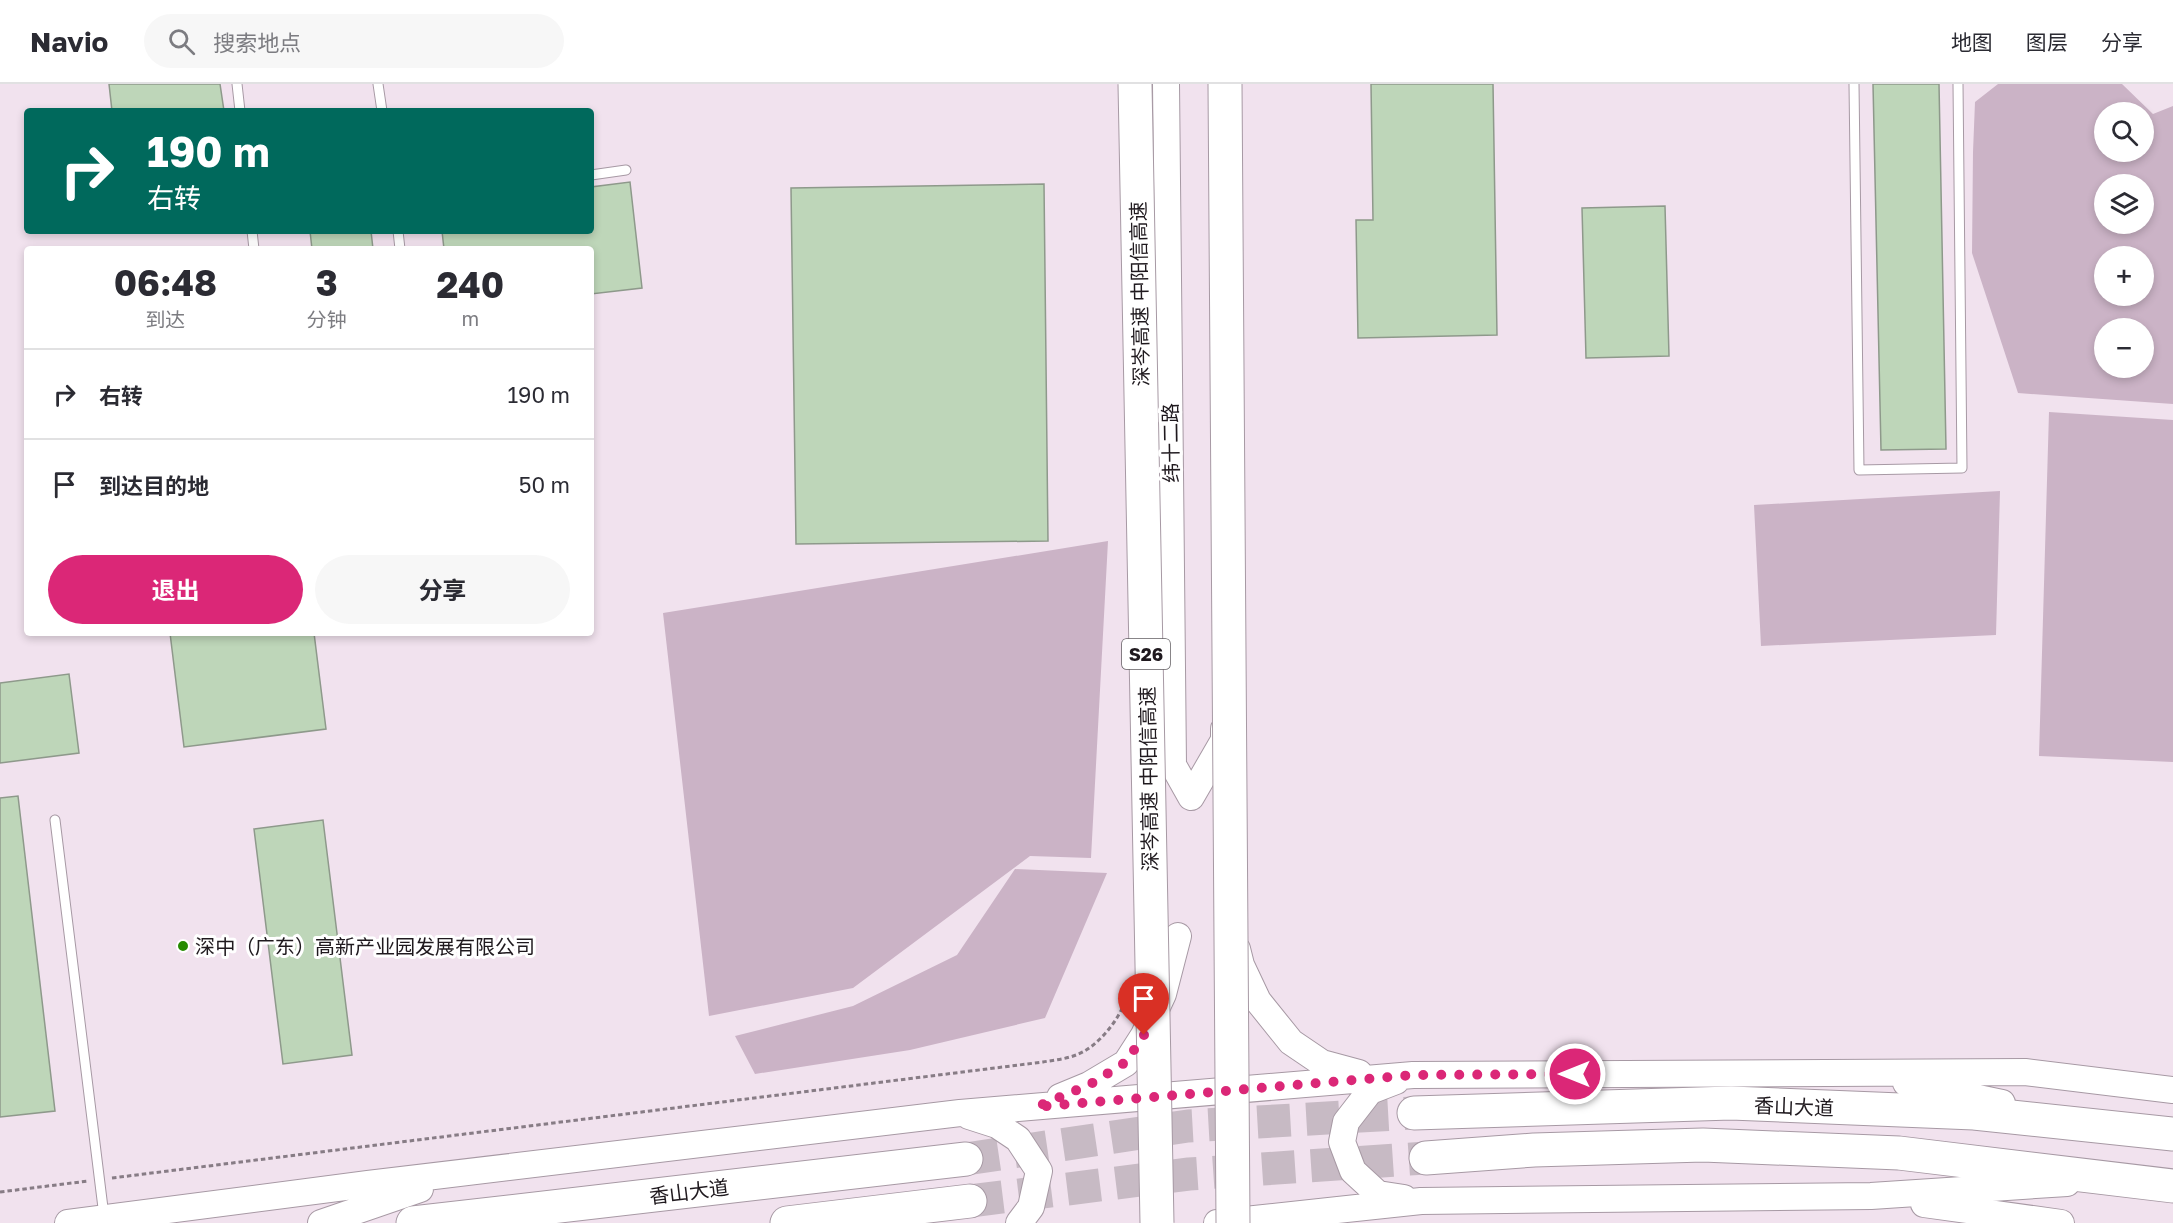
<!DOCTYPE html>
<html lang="zh">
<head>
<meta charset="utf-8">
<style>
	body { margin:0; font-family:"Golos Text","Noto Sans SC",sans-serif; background:#f7f7f7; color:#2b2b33; height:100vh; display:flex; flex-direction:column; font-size:22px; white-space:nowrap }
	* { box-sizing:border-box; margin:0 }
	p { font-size:20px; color:#7c7c81 }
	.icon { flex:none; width:33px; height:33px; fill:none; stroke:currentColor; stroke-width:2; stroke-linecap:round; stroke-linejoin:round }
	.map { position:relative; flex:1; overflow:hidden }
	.sheet { position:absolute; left:24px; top:162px; width:570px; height:390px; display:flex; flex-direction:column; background:#fff; border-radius:6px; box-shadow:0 3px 9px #0003 }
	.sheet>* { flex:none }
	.hud { position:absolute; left:24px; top:24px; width:570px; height:126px; border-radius:6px; box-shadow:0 3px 9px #0003; background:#00695c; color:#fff; overflow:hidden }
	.controls { position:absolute; left:2094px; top:18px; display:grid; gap:12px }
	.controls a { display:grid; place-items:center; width:60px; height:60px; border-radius:50%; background:#fff; box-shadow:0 3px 9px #0003; font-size:30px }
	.pin { position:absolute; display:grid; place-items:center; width:51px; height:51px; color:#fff; margin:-62px -26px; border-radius:50% 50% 50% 0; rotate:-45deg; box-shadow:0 0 6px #0007 }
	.pin .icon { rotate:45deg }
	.me { position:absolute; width:66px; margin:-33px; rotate:270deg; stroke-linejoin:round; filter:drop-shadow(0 0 4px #0008) }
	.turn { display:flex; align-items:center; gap:21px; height:126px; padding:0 24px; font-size:27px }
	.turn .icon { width:78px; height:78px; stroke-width:2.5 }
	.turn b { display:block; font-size:42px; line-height:51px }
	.eta { display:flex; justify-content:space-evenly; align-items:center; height:102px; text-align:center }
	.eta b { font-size:36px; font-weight:700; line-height:42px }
	.cta { display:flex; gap:12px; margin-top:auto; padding:12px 24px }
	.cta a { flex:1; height:69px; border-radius:36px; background:#db2777; color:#fff; font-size:24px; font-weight:700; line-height:69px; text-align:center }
	.cta a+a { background:#f7f7f7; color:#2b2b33 }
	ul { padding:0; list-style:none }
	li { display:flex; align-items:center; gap:18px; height:90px; padding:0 24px; border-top:2px solid #e1e1e2 }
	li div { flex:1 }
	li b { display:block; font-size:22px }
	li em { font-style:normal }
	header { display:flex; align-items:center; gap:36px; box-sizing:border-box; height:84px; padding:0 30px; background:#fff; border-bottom:2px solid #e1e1e2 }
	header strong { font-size:28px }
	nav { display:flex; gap:33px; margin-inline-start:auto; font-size:21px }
	.search { width:420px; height:54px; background:#f7f7f7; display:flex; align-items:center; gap:15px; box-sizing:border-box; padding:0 21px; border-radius:33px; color:#7c7c81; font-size:22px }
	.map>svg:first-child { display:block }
	.green { fill:#cbb3c6; fill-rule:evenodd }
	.building { fill:#bed6b9; stroke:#8e998b; stroke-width:1.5 }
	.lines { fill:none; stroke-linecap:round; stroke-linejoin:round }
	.highway-tunnel { stroke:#c7bac4; stroke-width:33; stroke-dasharray:33 16; stroke-linecap:butt }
	.lane-casing { stroke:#a799a4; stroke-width:11 }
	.secondary-casing { stroke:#a799a4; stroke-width:28 }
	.highway-casing { stroke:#a799a4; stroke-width:35 }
	.path { stroke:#877c85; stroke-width:3; stroke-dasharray:4.5 3; stroke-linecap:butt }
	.lane { stroke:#fff; stroke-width:9 }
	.secondary { stroke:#fff; stroke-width:26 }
	.highway { stroke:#fff; stroke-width:33 }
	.highway-bridge-casing { stroke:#a799a4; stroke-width:35; stroke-linecap:butt }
	.highway-bridge { stroke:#fff; stroke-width:33 }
	.route { stroke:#db2777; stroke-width:10; stroke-dasharray:0 18 }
	.poi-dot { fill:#268a00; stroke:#fff; stroke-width:2 }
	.labels { text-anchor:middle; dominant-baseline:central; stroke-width:6; stroke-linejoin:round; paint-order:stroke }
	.shield { fill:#fff; stroke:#625e62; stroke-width:1.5 }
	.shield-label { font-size:18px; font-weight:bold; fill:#1f191e }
	.street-label { font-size:20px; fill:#1f191e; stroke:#fff }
	.poi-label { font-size:20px; fill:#1f191e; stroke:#fff; text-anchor:start }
</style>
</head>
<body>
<header>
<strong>Navio</strong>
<div class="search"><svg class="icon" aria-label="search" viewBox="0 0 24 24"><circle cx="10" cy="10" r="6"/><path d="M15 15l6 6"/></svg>搜索地点</div>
<nav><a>地图</a><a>图层</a><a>分享</a></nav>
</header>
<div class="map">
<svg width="2173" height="1139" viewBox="0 0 2173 1139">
	<rect width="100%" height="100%" fill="#f1e2ee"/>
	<!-- green -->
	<path class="green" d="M1998,0H2122L2153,30L2173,22V320L2018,309L1972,169L1973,68L1975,18ZM2104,28H2144V68H2104ZM2104,100H2144V140H2104ZM2104,172H2144V212H2104ZM2104,244H2144V284H2104Z
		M2049,328L2173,336V678L2039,672Z
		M2000,407L1996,551L1761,562L1754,421Z
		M1108,457L1091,774L1030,772L853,904L709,932L663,529Z
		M1015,785L1107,789L1045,934L910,966L755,990L735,952L853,922L957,871Z"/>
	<!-- building -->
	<path class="building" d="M109,0H220L224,27H112Z
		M1371,0H1493L1497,251L1358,254L1356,136H1373Z
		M1873,0H1939L1946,365L1881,366Z
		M630,98L642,204L591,210V165H444L442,147H591V103Z
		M1044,100L1048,457L796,460L791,104Z
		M1665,122L1669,272L1586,274L1582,124Z
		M310,147H371L373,165H312Z
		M170,549H314L326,645L184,663Z
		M69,590L79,669L0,679V599Z
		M18,712L55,1027L0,1033V714Z
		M323,736L352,971L283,980L254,745Z"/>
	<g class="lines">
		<!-- highway-tunnel -->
		<path class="highway-tunnel" d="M966,1075L1188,1042L1414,1029
			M970,1117L1189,1090L1426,1074"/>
		<defs>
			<path id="lane" d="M237,0L240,27
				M378,0L382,27
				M1854,0L1859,386L1962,384L1958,0
				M591,91L626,86
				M252,147L254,165
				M398,147L400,165
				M55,736L104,1132"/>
			<path id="secondary" d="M1166,0L1173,681L1191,713
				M1191,713L1224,656V645
				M1237,865L1241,881L1258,917L1291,958L1322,979L1359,989
				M1396,997L1370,1007L1346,1038L1342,1058L1353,1087L1378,1110L1404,1114
				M1906,999L2002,1019
				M1060,1013L1089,1001L1126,979L1144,951L1163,910L1178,852
				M969,1032L997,1041L1018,1055L1039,1087L1031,1123L1019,1139
				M1924,1120L2061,1139
				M68,1139L368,1100L960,1029L1413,991L2025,988L2173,1006
				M321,1139L420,1105
				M1217,1139L1421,1117L1871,1112L2067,1099"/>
			<path id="highway" d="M1414,1029L1731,1019L1974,1029L2173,1050
				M1426,1074L1534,1066L1703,1061L1899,1069L2173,1102
				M413,1139L966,1075
				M787,1139L970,1117"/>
		</defs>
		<!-- lane casing -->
		<use href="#lane" class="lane-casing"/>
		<!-- secondary casing -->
		<use href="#secondary" class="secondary-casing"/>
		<!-- highway casing -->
		<use href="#highway" class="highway-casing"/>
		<!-- path -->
		<path class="path" d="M112,1094L1043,978C1054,976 1066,975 1076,971C1098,963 1119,936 1126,915
			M0,1108L88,1097"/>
		<!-- lane -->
		<use href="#lane" class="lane"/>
		<!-- secondary -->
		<use href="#secondary" class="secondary"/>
		<!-- highway -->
		<use href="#highway" class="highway"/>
		<defs>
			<path id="highway-bridge" d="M1135,0L1157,1139
				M1225,0L1233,1139"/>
		</defs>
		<!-- highway-bridge casing -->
		<use href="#highway-bridge" class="highway-bridge-casing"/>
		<!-- highway-bridge -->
		<use href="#highway-bridge" class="highway-bridge"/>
	</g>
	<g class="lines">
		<!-- route -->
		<path class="route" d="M1144,951L1126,978L1089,1001L1036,1023L1413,991L1575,990"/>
	</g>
	<!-- markers -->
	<circle class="poi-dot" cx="183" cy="862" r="6"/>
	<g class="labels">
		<!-- shield labels -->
		<rect class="shield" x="1122" y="555" width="48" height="30" rx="4.5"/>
		<g class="shield-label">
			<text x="1146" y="570">S26</text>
		</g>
		<!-- street labels -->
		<g class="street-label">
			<text transform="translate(1139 210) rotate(-91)">深岑高速 中阳信高速</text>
			<text transform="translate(1170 359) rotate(-91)">纬十二路</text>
			<text transform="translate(1148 695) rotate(-91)">深岑高速 中阳信高速</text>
			<text transform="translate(1794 1022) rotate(2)">香山大道</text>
			<text transform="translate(689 1107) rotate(-7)">香山大道</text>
		</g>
		<!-- poi labels -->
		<g class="poi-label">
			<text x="195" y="862">深中（广东）高新产业园发展有限公司</text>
		</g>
	</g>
</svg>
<div class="controls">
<a><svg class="icon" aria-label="search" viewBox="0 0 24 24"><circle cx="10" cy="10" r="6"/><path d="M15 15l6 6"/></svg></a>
<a><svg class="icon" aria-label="layers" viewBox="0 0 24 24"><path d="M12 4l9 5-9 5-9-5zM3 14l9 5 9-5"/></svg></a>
<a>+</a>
<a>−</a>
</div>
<div class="pin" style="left:1144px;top:951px;background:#d93025"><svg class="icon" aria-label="arrive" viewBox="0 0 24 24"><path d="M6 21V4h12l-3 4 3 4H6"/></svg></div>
<svg class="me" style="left:1575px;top:990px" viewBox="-20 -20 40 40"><circle r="17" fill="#db2777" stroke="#fff" stroke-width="3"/><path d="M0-11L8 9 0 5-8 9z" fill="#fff"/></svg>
<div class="hud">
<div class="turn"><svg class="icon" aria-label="right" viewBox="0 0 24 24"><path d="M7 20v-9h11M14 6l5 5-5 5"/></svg><div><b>190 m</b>右转</div></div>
</div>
<section class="sheet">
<div class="eta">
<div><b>06:48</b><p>到达</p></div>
<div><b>3</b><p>分钟</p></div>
<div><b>240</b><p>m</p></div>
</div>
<ul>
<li><svg class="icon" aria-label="right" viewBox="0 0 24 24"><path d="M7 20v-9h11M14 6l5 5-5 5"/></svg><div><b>右转</b></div><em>190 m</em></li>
<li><svg class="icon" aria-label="arrive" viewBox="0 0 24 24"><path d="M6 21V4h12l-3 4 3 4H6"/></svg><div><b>到达目的地</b></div><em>50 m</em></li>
</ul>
<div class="cta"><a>退出</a><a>分享</a></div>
</section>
</div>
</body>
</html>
